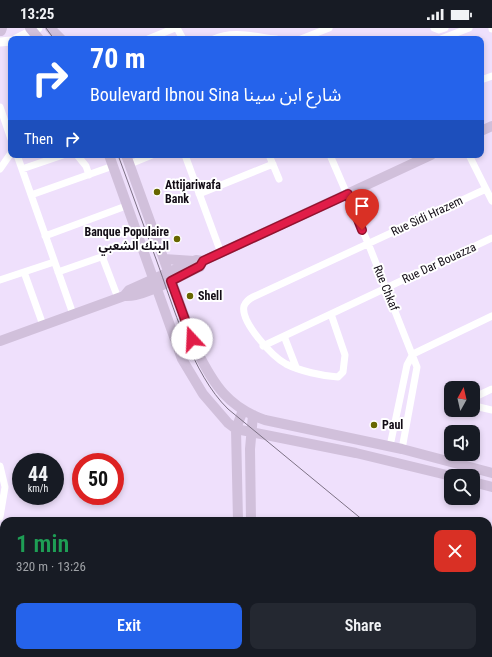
<!DOCTYPE html>
<html lang="en">
<head>
<meta charset="utf-8">
<style>
	body { margin:0; font-family:"Roboto Condensed","Noto Sans Arabic",sans-serif; background:#242831; color:#f1f3f6; height:100vh; display:flex; flex-direction:column; font-size:15px; white-space:nowrap }
	* { box-sizing:border-box; margin:0 }
	p { font-size:13px; color:#9ea1a6 }
	.icon { flex:none; width:22px; height:22px; fill:none; stroke:currentColor; stroke-width:2; stroke-linecap:round; stroke-linejoin:round }
	.map { position:relative; flex:1; overflow:hidden }
	.panel { position:absolute; left:0px; top:489px; width:492px; height:140px; display:flex; flex-direction:column; background:#171b24; border-radius:12px 12px 0 0; box-shadow:0 2px 6px #0003 }
	.panel>* { flex:none }
	.banner { position:absolute; left:8px; top:8px; width:476px; height:122px; border-radius:8px; box-shadow:0 2px 6px #0003; background:#2563eb; color:#fff; overflow:hidden }
	.needle { width:26px; rotate:8deg }
	.controls { position:absolute; left:444px; top:353px; display:grid; gap:8px }
	.controls a { display:grid; place-items:center; width:36px; height:36px; border-radius:8px; background:#171b24; box-shadow:0 2px 6px #0003; font-size:20px }
	.speed { position:absolute; left:12px; top:425px; display:flex; gap:8px; font-size:20px; font-weight:700; text-align:center }
	.speed>* { display:grid; place-content:center; width:52px; height:52px; border-radius:50%; background:#171b24; box-shadow:0 2px 6px #0003; line-height:1 }
	.speed small { font-size:10px; font-weight:400 }
	.speed .limit { border:6px solid #d22; background:#fff; color:#111 }
	.pin { position:absolute; display:grid; place-items:center; width:34px; height:34px; color:#fff; margin:-41px -17px; border-radius:50% 50% 50% 0; rotate:-45deg; box-shadow:0 0 4px #0007 }
	.pin .icon { rotate:45deg }
	.me { position:absolute; width:44px; margin:-22px; rotate:340deg; stroke-linejoin:round; filter:drop-shadow(0 0 3px #0008) }
	.turn { display:flex; align-items:center; gap:14px; height:84px; padding:0 16px; font-size:18px }
	.turn .icon { width:52px; height:52px; stroke-width:2.5 }
	.turn b { display:block; font-size:28px; line-height:34px }
	.then { display:flex; align-items:center; height:38px; padding:0 16px; background:#0003; gap:8px; font-size:15px }
	.round { display:grid; place-items:center; flex:none; width:42px; height:42px; border-radius:8px; background:#242831 }
	.head { display:flex; align-items:center; justify-content:space-between; height:68px; padding:0 16px }
	h1 { font-size:24px; font-weight:600; line-height:30px; color:#1e9e55 }
	.action { display:flex; gap:8px; margin-top:auto; padding:8px 16px }
	.action a { flex:1; height:46px; border-radius:8px; background:#2563eb; color:#fff; font-size:16px; font-weight:600; line-height:46px; text-align:center }
	.action a+a { background:#242831; color:#f1f3f6 }
	.status { display:flex; justify-content:space-between; align-items:center; height:28px; padding:0 20px; background:#171b24; direction:ltr }
	.status svg { height:11px; fill:currentColor }
	.map>svg:first-child { display:block }
	.green { fill:#bebf9c }
	.lines { fill:none; stroke-linecap:round; stroke-linejoin:round }
	.minor { stroke:#fff; stroke-width:7 }
	.tertiary { stroke:#fff; stroke-width:9 }
	.secondary { stroke:#d1c0db; stroke-width:10 }
	.tram { stroke:#7c7184; stroke-width:1 }
	.route-casing { stroke:#92132f; stroke-width:10 }
	.route { stroke:#e11d48; stroke-width:7 }
	.poi-dot { fill:#676600; stroke:#fff; stroke-width:1.5 }
	.labels { text-anchor:middle; dominant-baseline:central; stroke-width:4; stroke-linejoin:round; paint-order:stroke }
	.poi-label { font-size:12px; font-weight:bold; fill:#120c15; stroke:#fff; text-anchor:start }
	.street-label { font-size:12px; fill:#120c15; stroke:#fff }
</style>
</head>
<body>
<div class="status"><b>13:25</b><svg viewBox="0 0 49 12"><path d="M0 12V9h3v3zM5 12V6h3v6zM10 12V3h3v9zM15 12V0h3v12zM26 1h20v11H26zM47 4h2v5h-2z"/></svg></div>
<div class="map">
<svg width="492" height="629" viewBox="0 0 492 629">
	<rect width="100%" height="100%" fill="#efe0fc"/>
	<!-- green -->
	<path class="green" d="M141,625H171L163,629H143Z
		M201,625H226L228,629H203Z"/>
	<g class="lines">
		<!-- minor -->
		<path class="minor" d="M177,0L183,11
			M434,0L439,2L445,0
			M492,0V1
			M148,11L175,0
			M214,11C233,2 256,9 276,11
			M301,11L329,0
			M441,11L469,0
			M481,52L492,48
			M0,79L11,111
			M17,127L73,286
			M77,127L86,138L89,147
			M185,127L221,225
			M269,127L279,151
			M330,127L368,215L417,339L402,421
			M469,127L492,173
			M130,136L152,127
			M0,141L11,125
			M22,141L63,127
			M199,166L273,136
			M31,167L113,138
			M45,208L126,178
			M102,228L118,270
			M24,244L43,297
			M58,244L104,228
			M0,252L54,234
			M331,286L345,327L343,344L338,349C322,348 300,343 286,336C273,329 240,294 244,278C246,273 249,271 253,269L486,161
			M284,308L296,339
			M263,318L492,210
			M413,326L492,288
			M492,361L477,368L473,375L479,379L492,382
			M390,418L407,337L413,326
			M0,438L5,459L0,489
			M488,511L492,507
			M488,528L492,529
			M0,617L4,623
			M378,629L382,625"/>
		<!-- tertiary -->
		<path class="tertiary" d="M16,11L38,0
			M0,14L11,13"/>
		<!-- secondary -->
		<path class="secondary" d="M30,0L39,11
			M50,0L61,11
			M1,3L2,0
			M481,103L492,98
			M109,127L182,331L203,366L228,395L236,401L356,425L451,448
			M126,127L197,323C214,357 228,379 265,392L402,421L492,445
			M164,231L194,233
			M124,268L129,262L196,232L203,233
			M0,313L124,268C143,270 181,247 200,239L203,233L431,127
			M473,454L492,459
			M238,493L236,401L243,382
			M251,493L250,421L253,387
			M252,625V629
			M241,629V625"/>
		<!-- tram -->
		<path class="tram" d="M46,0L54,11
			M118,127C131,162 143,196 156,231C173,277 192,346 228,381L364,493
			M488,612L492,616"/>
	</g>
	<g class="lines">
		<defs>
			<path id="route" d="M192,311L171,253L200,238L203,233L348,166L362,202"/>
		</defs>
		<!-- route casing -->
		<use href="#route" class="route-casing"/>
		<!-- route -->
		<use href="#route" class="route"/>
	</g>
	<!-- markers -->
	<g class="poi-dot">
		<circle cx="157" cy="164" r="4"/>
		<circle cx="177" cy="211" r="4"/>
		<circle cx="190" cy="268" r="4"/>
		<circle cx="374" cy="397" r="4"/>
	</g>
	<g class="labels">
		<!-- poi labels -->
		<g class="poi-label">
			<text x="165" y="157">Attijariwafa<tspan x="165" dy="14">Bank</tspan></text>
			<text x="169" y="204" text-anchor="end">Banque Populaire<tspan x="169" dy="14">البنك الشعبي</tspan></text>
			<text x="198" y="268">Shell</text>
			<text x="382" y="397">Paul</text>
		</g>
		<!-- street labels -->
		<g class="street-label">
			<text transform="translate(427 188) rotate(-25)">Rue Sidi Hrazem</text>
			<text transform="translate(439 235) rotate(-25)">Rue Dar Bouazza</text>
			<text transform="translate(386 260) rotate(68)">Rue Chkaf</text>
		</g>
	</g>
</svg>
<div class="controls">
<a><svg class="needle" viewBox="-14 -14 28 28"><path d="M0-13l5 13h-10z" fill="#e53935"/><path d="M0 13l5-13h-10z" fill="#9ea1a6"/></svg></a>
<a><svg class="icon" aria-label="sound" viewBox="0 0 24 24"><path d="M4 9h4l5-4v14l-5-4H4zM17 9q2 3 0 6"/></svg></a>
<a><svg class="icon" aria-label="search" viewBox="0 0 24 24"><circle cx="10" cy="10" r="6"/><path d="M15 15l6 6"/></svg></a>
</div>
<div class="speed"><div>44<small>km/h</small></div><div class="limit">50</div></div>
<div class="pin" style="left:362px;top:202px;background:#d93025"><svg class="icon" aria-label="arrive" viewBox="0 0 24 24"><path d="M6 21V4h12l-3 4 3 4H6"/></svg></div>
<svg class="me" style="left:192px;top:311px" viewBox="-20 -20 40 40"><circle r="19" fill="#fff"/><path d="M0-13L10 11 0 6-10 11z" fill="#e11d48"/></svg>
<div class="banner">
<div class="turn"><svg class="icon" aria-label="right" viewBox="0 0 24 24"><path d="M7 20v-9h11M14 6l5 5-5 5"/></svg><div><b>70 m</b>Boulevard Ibnou Sina شارع ابن سينا</div></div>
<div class="then">Then<svg class="icon" aria-label="right" viewBox="0 0 24 24"><path d="M7 20v-9h11M14 6l5 5-5 5"/></svg></div>
</div>
<section class="panel">
<div class="head"><div><h1>1 min</h1><p>320 m · 13:26</p></div><a class="round" style="background:#d93025;color:#fff"><svg class="icon" aria-label="close" viewBox="0 0 24 24"><path d="M6 6l12 12M18 6L6 18"/></svg></a></div>
<div class="action"><a>Exit</a><a>Share</a></div>
</section>
</div>
</body>
</html>
